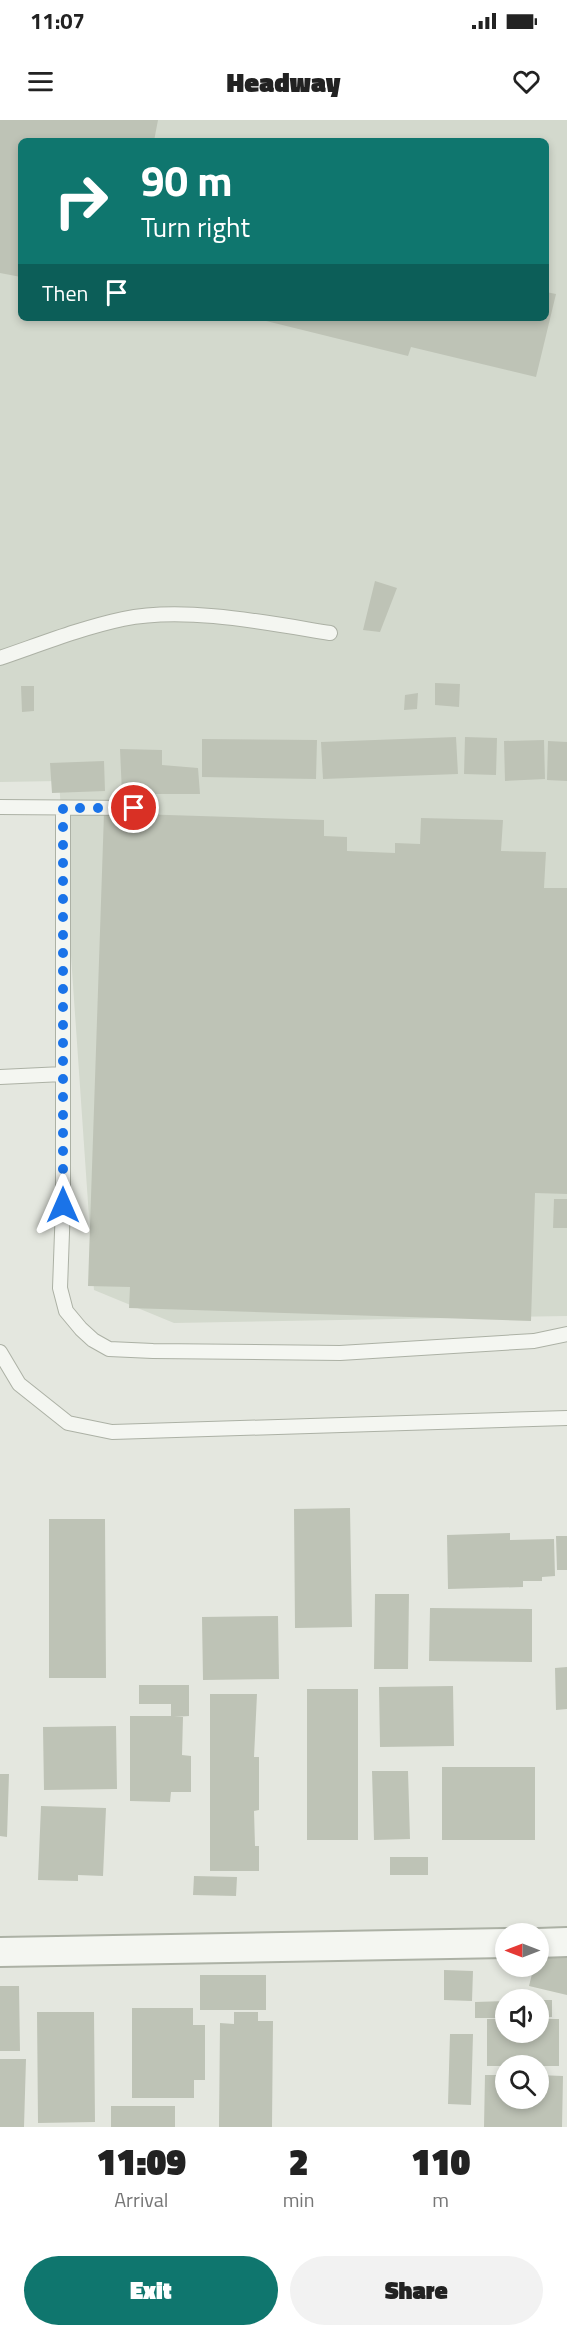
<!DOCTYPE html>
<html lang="en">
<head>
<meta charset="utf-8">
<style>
	body { margin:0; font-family:"Titillium Web",sans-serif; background:#f2f2f2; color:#222; height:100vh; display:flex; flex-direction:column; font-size:22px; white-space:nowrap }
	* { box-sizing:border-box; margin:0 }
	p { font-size:20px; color:#767676 }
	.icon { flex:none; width:33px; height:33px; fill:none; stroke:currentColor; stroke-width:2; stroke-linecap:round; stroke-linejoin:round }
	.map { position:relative; height:2007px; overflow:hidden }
	.panel { display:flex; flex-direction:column; background:#fff; flex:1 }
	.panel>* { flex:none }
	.banner { position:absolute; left:18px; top:18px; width:531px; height:183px; border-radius:9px; box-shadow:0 3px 9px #0003; background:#0f766e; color:#fff; overflow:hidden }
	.needle { width:39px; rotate:270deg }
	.fabs { position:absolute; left:495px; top:1803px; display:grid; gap:12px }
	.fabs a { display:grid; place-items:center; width:54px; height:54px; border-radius:50%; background:#fff; box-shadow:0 3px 9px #0003; font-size:30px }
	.pin { position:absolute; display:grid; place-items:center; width:51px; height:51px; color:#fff; margin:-26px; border:3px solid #fff; border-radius:50%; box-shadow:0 2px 6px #0007 }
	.me { position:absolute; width:66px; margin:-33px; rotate:0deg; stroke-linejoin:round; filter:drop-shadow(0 0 4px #0008) }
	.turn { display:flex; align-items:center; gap:21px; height:126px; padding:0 24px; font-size:27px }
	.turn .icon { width:78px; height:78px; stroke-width:2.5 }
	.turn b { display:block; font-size:42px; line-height:51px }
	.then { display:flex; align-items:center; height:57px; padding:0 24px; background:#0003; gap:12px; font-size:22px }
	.eta { display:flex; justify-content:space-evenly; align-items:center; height:102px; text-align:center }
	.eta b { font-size:36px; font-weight:800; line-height:42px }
	.cta { display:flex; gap:12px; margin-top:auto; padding:12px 24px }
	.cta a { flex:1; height:69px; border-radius:36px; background:#0f766e; color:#fff; font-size:24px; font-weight:800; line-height:69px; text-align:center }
	.cta a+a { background:#f2f2f2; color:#222 }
	.status { display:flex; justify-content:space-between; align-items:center; height:42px; padding:0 30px; background:#fff; direction:ltr }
	.status svg { height:16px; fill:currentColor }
	header { display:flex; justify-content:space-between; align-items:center; height:78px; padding:0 24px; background:#fff; font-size:27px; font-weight:800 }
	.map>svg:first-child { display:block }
	.built { fill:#d3d9cd; fill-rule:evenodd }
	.building { fill:#bec3b6 }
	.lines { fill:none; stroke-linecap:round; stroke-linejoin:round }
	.service-casing { stroke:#acb1a5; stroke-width:16 }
	.minor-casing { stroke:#acb1a5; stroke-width:32 }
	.service { stroke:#f4f6f1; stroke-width:14 }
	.minor { stroke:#f4f6f1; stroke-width:28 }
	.route { stroke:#1a73e8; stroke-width:10; stroke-dasharray:0 18 }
</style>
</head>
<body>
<div class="status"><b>11:07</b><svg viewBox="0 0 49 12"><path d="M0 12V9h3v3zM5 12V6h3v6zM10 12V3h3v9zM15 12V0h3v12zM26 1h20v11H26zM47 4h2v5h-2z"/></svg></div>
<header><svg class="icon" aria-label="menu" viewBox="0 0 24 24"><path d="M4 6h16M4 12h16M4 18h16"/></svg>Headway<svg class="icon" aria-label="heart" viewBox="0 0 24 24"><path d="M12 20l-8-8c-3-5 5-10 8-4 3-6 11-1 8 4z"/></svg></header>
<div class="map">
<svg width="567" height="2007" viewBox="0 0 567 2007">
	<rect width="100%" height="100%" fill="#e4e7df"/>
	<!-- built -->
	<path class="built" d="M0,0H567V1196L174,1203L94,1170L59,661L0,662ZM21,21H546V198H21Z"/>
	<!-- building -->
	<path class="building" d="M0,0H158L154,21H21V157L0,153Z
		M546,172L556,174L536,257L411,227L408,236L258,199L546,198Z
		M375,461L397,468L380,512L363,510Z
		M435,563L460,564L459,587L435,585Z
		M21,566H34V591L22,592Z
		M418,573L417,589L404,590L405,575Z
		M456,617L458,654L323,659L321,622Z
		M465,617L497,618L496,655L464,654Z
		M202,619L317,620L316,659L202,657Z
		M544,620L545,659L505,661L504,621Z
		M548,621L567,622V661L547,660Z
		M120,629L162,630V645L198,648L200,674H122Z
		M104,641L105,671L52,673L50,643Z
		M104,693L324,700V716L347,717V731L395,733V723L420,724L421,698L503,700L501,731L546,732L544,768H567V1074L535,1073L531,1201L129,1188L130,1167L88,1166Z
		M554,1079H567V1108H553Z
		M350,1388L352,1507L295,1508L294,1389Z
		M49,1399H105L106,1558H49Z
		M510,1413V1420L554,1419L555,1456L542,1457V1461H523V1467L448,1469L447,1415Z
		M556,1416H567V1450H557Z
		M375,1474H409L408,1549H374Z
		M430,1488L532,1489V1542L429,1541Z
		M278,1496L279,1559L203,1560L202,1497Z
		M567,1547V1589L556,1590L555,1548Z
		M139,1565H189V1596L174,1597H183L182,1635L191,1636V1672H171L170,1682L130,1681V1596H171V1584H139Z
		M453,1566L454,1626L380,1627L379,1567Z
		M307,1569H358V1720H307Z
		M210,1574H257L254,1637H259V1690L254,1691L255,1726H259V1751H210Z
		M116,1606L117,1669L44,1670L43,1607Z
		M442,1647H535V1720H442Z
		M372,1651H408L410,1719L374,1720Z
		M0,1654H9L7,1717L0,1716Z
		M41,1686L106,1688L103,1756L78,1755V1761L38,1760Z
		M390,1737H428V1755H390Z
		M194,1756L237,1757L236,1776L193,1775Z
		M538,1827L567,1834V1875L529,1866L534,1846H538Z
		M444,1850L473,1851L472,1881L444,1880Z
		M200,1855H266V1890H200Z
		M0,1866H19L20,1931H0Z
		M538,1880H552V1897H538Z
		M506,1881V1898H475V1882Z
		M132,1888H193V1905H205V1960H194V1978H132Z
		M37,1892H94L95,2002L38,2003Z
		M234,1892H258V1901H273L272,2007H219L220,1903L234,1904Z
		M487,1899H506V1912H538V1899H559V1946H487Z
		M450,1914H473L471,1985L448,1984Z
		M0,1939H26L24,2007H0Z
		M485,1955H506V1978H538V1955L563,1956L562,2007H484Z
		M111,1986H175V2007H111Z"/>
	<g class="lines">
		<defs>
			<path id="service" d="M0,538C41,524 81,508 123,499C185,486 268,503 330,513
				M0,687L134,688
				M63,689V1085L60,1168L66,1191L81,1209L93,1220L109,1229L153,1231L340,1233L534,1221L567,1214
				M0,957L63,954
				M0,1232L19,1264L68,1303L112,1312L567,1298"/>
			<path id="minor" d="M538,1823L567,1822
				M0,1832L506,1823"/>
		</defs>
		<!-- service casing -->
		<use href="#service" class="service-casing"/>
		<!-- minor casing -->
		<use href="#minor" class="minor-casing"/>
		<!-- service -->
		<use href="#service" class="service"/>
		<!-- minor -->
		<use href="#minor" class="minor"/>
	</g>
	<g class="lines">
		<!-- route -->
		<path class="route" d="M63,1085V688H134"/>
	</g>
</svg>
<div class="fabs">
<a><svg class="needle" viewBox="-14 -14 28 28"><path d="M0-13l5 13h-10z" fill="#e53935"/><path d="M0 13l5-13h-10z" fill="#767676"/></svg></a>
<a><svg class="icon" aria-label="sound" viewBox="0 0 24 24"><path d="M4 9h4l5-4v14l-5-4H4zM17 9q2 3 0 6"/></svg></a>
<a><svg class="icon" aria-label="search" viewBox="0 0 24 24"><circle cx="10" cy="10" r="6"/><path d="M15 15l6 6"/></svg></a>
</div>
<div class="pin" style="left:134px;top:688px;background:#d93025"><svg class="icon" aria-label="arrive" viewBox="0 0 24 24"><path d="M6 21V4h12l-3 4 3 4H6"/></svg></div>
<svg class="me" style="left:63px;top:1085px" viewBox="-20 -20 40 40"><path d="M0-17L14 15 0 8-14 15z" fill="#1a73e8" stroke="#fff" stroke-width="4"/></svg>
<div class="banner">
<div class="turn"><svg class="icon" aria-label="right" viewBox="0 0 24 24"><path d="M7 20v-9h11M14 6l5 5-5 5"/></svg><div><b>90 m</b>Turn right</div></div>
<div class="then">Then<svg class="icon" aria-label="arrive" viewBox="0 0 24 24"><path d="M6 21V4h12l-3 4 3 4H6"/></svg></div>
</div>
</div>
<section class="panel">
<div class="eta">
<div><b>11:09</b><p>Arrival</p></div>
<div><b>2</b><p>min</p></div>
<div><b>110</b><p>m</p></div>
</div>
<div class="cta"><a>Exit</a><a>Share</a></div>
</section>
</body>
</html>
